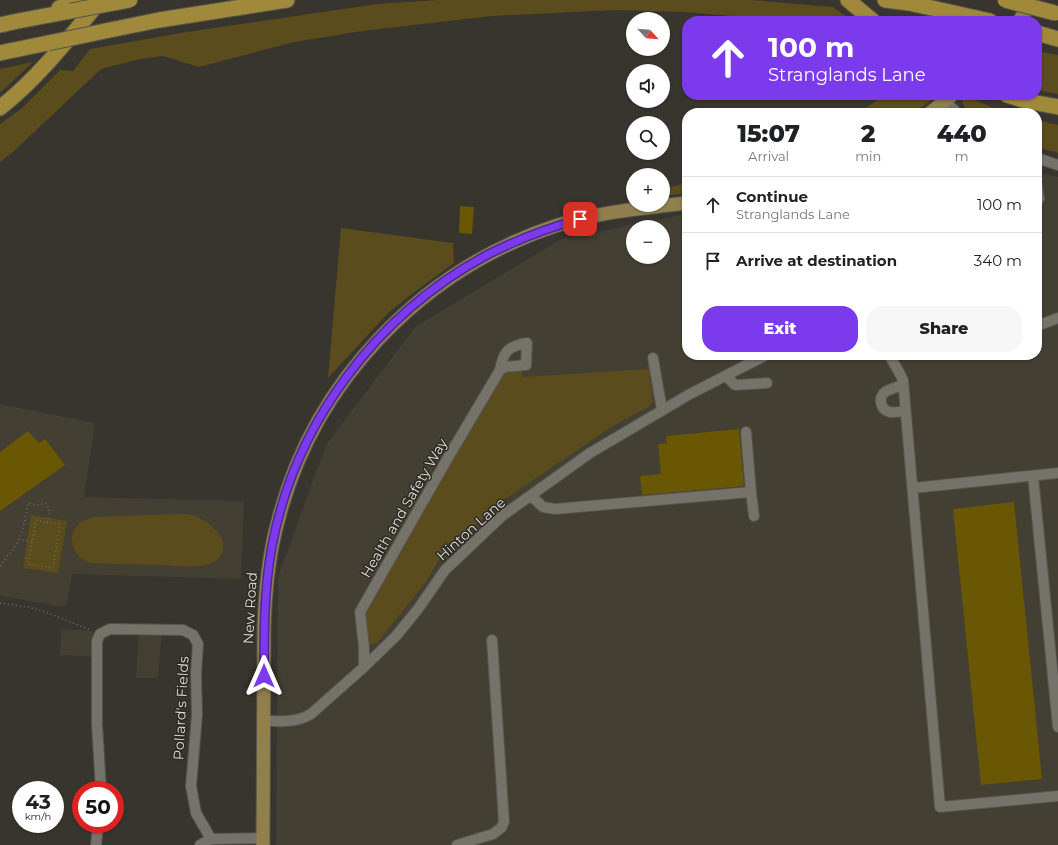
<!DOCTYPE html>
<html lang="en">
<head>
<meta charset="utf-8">
<style>
	body { margin:0; font-family:Montserrat,sans-serif; background:#f6f6f6; color:#202124; height:100vh; display:flex; flex-direction:column; font-size:15px; white-space:nowrap }
	* { box-sizing:border-box; margin:0 }
	p { font-size:13px; color:#757577 }
	.icon { flex:none; width:22px; height:22px; fill:none; stroke:currentColor; stroke-width:2; stroke-linecap:round; stroke-linejoin:round }
	.map { position:relative; flex:1; overflow:hidden }
	.sheet { position:absolute; left:682px; top:108px; width:360px; height:252px; display:flex; flex-direction:column; background:#fff; border-radius:16px; box-shadow:0 1px 3px #0004 }
	.sheet>* { flex:none }
	.top-card { position:absolute; left:682px; top:16px; width:360px; height:84px; border-radius:16px; box-shadow:0 1px 3px #0004; background:#7c3aed; color:#fff; overflow:hidden }
	.needle { width:26px; rotate:116deg }
	.tools { position:absolute; left:626px; top:12px; display:grid; gap:8px }
	.tools a { display:grid; place-items:center; width:44px; height:44px; border-radius:50%; background:#fff; box-shadow:0 1px 3px #0004; font-size:20px }
	.speed { position:absolute; left:12px; top:781px; display:flex; gap:8px; font-size:20px; font-weight:700; text-align:center }
	.speed>* { display:grid; place-content:center; width:52px; height:52px; border-radius:50%; background:#fff; box-shadow:0 1px 3px #0004; line-height:1 }
	.speed small { font-size:10px; font-weight:400 }
	.speed .limit { border:6px solid #d22; background:#fff; color:#111 }
	.pin { position:absolute; display:grid; place-items:center; width:34px; height:34px; color:#fff; margin:-17px; border-radius:8px; box-shadow:0 2px 6px #0006 }
	.me { position:absolute; width:44px; margin:-22px; rotate:0deg; stroke-linejoin:round; filter:drop-shadow(0 0 3px #0008) }
	.turn { display:flex; align-items:center; gap:14px; height:84px; padding:0 20px; font-size:18px }
	.turn .icon { width:52px; height:52px; stroke-width:2.5 }
	.turn b { display:block; font-size:28px; line-height:34px }
	.eta { display:flex; justify-content:space-evenly; align-items:center; height:68px; text-align:center }
	.eta b { font-size:24px; font-weight:800; line-height:28px }
	.cta { display:flex; gap:8px; margin-top:auto; padding:8px 20px }
	.cta a { flex:1; height:46px; border-radius:16px; background:#7c3aed; color:#fff; font-size:16px; font-weight:800; line-height:46px; text-align:center }
	.cta a+a { background:#f6f6f6; color:#202124 }
	ul { padding:0; list-style:none }
	li { display:flex; align-items:center; gap:12px; height:56px; padding:0 20px; border-top:1px solid #e0e0e0 }
	li div { flex:1 }
	li b { display:block; font-size:15px }
	li em { font-style:normal }
	.map>svg:first-child { display:block }
	.built { fill:#433f32; fill-rule:evenodd }
	.green { fill:#5a4c1d }
	.building { fill:#6a5703 }
	.lines { fill:none; stroke-linecap:round; stroke-linejoin:round }
	.minor-casing { stroke:#55534d; stroke-width:12 }
	.major-casing { stroke:#55534d; stroke-width:15 }
	.highway-casing { stroke:#55534d; stroke-width:17 }
	.path { stroke:#716f69; stroke-width:1.5; stroke-dasharray:1 3; stroke-linecap:butt }
	.minor { stroke:#75726a; stroke-width:10 }
	.major { stroke:#8f804d; stroke-width:13 }
	.highway { stroke:#a0893a; stroke-width:15 }
	.highway-bridge-casing { stroke:#55534d; stroke-width:17; stroke-linecap:butt }
	.highway-bridge { stroke:#a0893a; stroke-width:15 }
	.route-casing { stroke:#51269a; stroke-width:10 }
	.route { stroke:#7c3aed; stroke-width:7 }
	.labels { text-anchor:middle; dominant-baseline:central; stroke-width:3; stroke-linejoin:round; paint-order:stroke }
	.street-label { font-size:14px; fill:#dfdeda; stroke:#2d2b24 }
</style>
</head>
<body>
<div class="map">
<svg width="1058" height="845" viewBox="0 0 1058 845">
	<rect width="100%" height="100%" fill="#37352e"/>
	<!-- built -->
	<path class="built" d="M1037,172L1058,177V845H276L278,577L326,445L415,327L561,239L687,214V355H1037ZM633,227H663V257H633Z
		M0,404L95,423L84,497L244,501L241,579L73,574L65,607L0,596Z
		M61,629L93,631L97,641L96,657L60,655Z
		M139,629L162,630L158,678H136Z"/>
	<!-- green -->
	<path class="green" d="M439,0H751L833,7L852,21H761L742,17L686,12L614,10L492,16L362,31L294,42L199,67L163,56L136,60L101,69L13,152L0,162V124L21,109L60,70L73,71L90,49L181,33L376,4Z
		M1037,51L1058,55V94L1037,90Z
		M33,62L0,93V69Z
		M884,95H938L914,113H857L872,104Z
		M968,97L996,109L1012,113H967L962,101Z
		M1037,120L1058,125V153L1037,147Z
		M687,183V193L663,196V189Z
		M341,228L453,243L454,263L417,290L389,312L328,378Z
		M521,366L523,377L649,369L653,401L649,407L642,410L610,428L498,504L438,561L426,582L377,643L364,647L360,612L500,370Z
		M178,514C183,514 188,514 193,515C206,520 229,536 222,553C219,558 217,561 212,563C198,569 178,566 163,565C139,564 115,564 90,563C79,557 73,553 72,540C72,534 73,530 78,525C82,521 88,519 94,517Z
		M31,515L67,521L58,573L23,568Z"/>
	<!-- building -->
	<path class="building" d="M460,206L474,207L472,234L459,233Z
		M739,429L744,486L642,495L640,476L661,474L658,444L667,443L666,436Z
		M28,431L39,443L45,439L65,465L0,511V452Z
		M1014,502L1042,779L981,785L953,509Z"/>
	<g class="lines">
		<defs>
			<path id="minor" d="M945,101L957,113
				M1037,158L1058,165
				M1037,185L1039,199
				M1037,326L1058,318
				M889,355L899,372L903,380L940,807L1058,796
				M653,358L662,410
				M726,376L735,385L767,383
				M903,385C897,387 890,389 885,392C878,397 880,410 890,412C894,413 901,411 905,411
				M1033,476L1058,727
				M913,488L1058,473
				M751,492L754,516
				M531,496L543,507L555,509L751,492L746,432
				M364,667V647L360,612L449,456L500,370C503,351 509,346 527,343L526,365L505,367L500,370
				M264,721C281,721 296,723 311,714L364,667L396,636L418,609L445,570L502,516L590,453L690,394L766,355
				M101,790L97,724V641L100,634L110,629L183,630L193,635L198,644L196,673L197,715L191,786L196,813L211,839
				M96,845L98,824
				M200,845L211,839L263,838
				M457,845L493,834L501,828L504,822L492,640"/>
			<path id="major" d="M1019,21L1033,0
				M930,113L952,95
				M263,845L264,630C265,593 268,557 278,521C313,383 420,271 555,226C598,212 643,208 687,203"/>
			<path id="highway" d="M848,0L873,21
				M885,0L909,3L990,21
				M59,8L85,0
				M0,25L18,21L71,11
				M105,31L159,20L287,0
				M1037,33L1058,39
				M0,53L48,43
				M1007,95L1026,101L1058,107
				M0,108C39,77 69,38 100,1"/>
		</defs>
		<!-- minor casing -->
		<use href="#minor" class="minor-casing"/>
		<!-- major casing -->
		<use href="#major" class="major-casing"/>
		<!-- highway casing -->
		<use href="#highway" class="highway-casing"/>
		<!-- path -->
		<path class="path" d="M32,542L28,564L53,568L60,524L47,523
			M0,566C4,560 10,554 14,548C23,535 25,519 28,503L39,505L46,503C51,510 49,514 47,523L36,520L32,542L19,539
			M0,603C12,605 26,606 38,610C56,615 73,624 91,630"/>
		<!-- minor -->
		<use href="#minor" class="minor"/>
		<!-- major -->
		<use href="#major" class="major"/>
		<!-- highway -->
		<use href="#highway" class="highway"/>
		<defs>
			<path id="highway-bridge" d="M1005,0L1055,13
				M71,11L130,0
				M48,43L105,31"/>
		</defs>
		<!-- highway-bridge casing -->
		<use href="#highway-bridge" class="highway-bridge-casing"/>
		<!-- highway-bridge -->
		<use href="#highway-bridge" class="highway-bridge"/>
	</g>
	<g class="lines">
		<defs>
			<path id="route" d="M264,676C264,632 264,589 272,546C295,423 377,314 487,255C516,240 548,228 580,219"/>
		</defs>
		<!-- route casing -->
		<use href="#route" class="route-casing"/>
		<!-- route -->
		<use href="#route" class="route"/>
	</g>
	<g class="labels">
		<!-- street labels -->
		<g class="street-label">
			<text transform="translate(404 508) rotate(-60)">Health and Safety Way</text>
			<text transform="translate(471 529) rotate(-42)">Hinton Lane</text>
			<text transform="translate(250 608) rotate(-87)">New Road</text>
			<text transform="translate(181 708) rotate(-87)">Pollard's Fields</text>
		</g>
	</g>
</svg>
<div class="tools">
<a><svg class="needle" viewBox="-14 -14 28 28"><path d="M0-13l5 13h-10z" fill="#e53935"/><path d="M0 13l5-13h-10z" fill="#757577"/></svg></a>
<a><svg class="icon" aria-label="sound" viewBox="0 0 24 24"><path d="M4 9h4l5-4v14l-5-4H4zM17 9q2 3 0 6"/></svg></a>
<a><svg class="icon" aria-label="search" viewBox="0 0 24 24"><circle cx="10" cy="10" r="6"/><path d="M15 15l6 6"/></svg></a>
<a>+</a>
<a>−</a>
</div>
<div class="speed"><div>43<small>km/h</small></div><div class="limit">50</div></div>
<div class="pin" style="left:580px;top:219px;background:#d93025"><svg class="icon" aria-label="arrive" viewBox="0 0 24 24"><path d="M6 21V4h12l-3 4 3 4H6"/></svg></div>
<svg class="me" style="left:264px;top:676px" viewBox="-20 -20 40 40"><path d="M0-17L14 15 0 8-14 15z" fill="#7c3aed" stroke="#fff" stroke-width="4"/></svg>
<div class="top-card">
<div class="turn"><svg class="icon" aria-label="ahead" viewBox="0 0 24 24"><path d="M12 20V5M6 11l6-6 6 6"/></svg><div><b>100 m</b>Stranglands Lane</div></div>
</div>
<section class="sheet">
<div class="eta">
<div><b>15:07</b><p>Arrival</p></div>
<div><b>2</b><p>min</p></div>
<div><b>440</b><p>m</p></div>
</div>
<ul>
<li><svg class="icon" aria-label="ahead" viewBox="0 0 24 24"><path d="M12 20V5M6 11l6-6 6 6"/></svg><div><b>Continue</b><p>Stranglands Lane</p></div><em>100 m</em></li>
<li><svg class="icon" aria-label="arrive" viewBox="0 0 24 24"><path d="M6 21V4h12l-3 4 3 4H6"/></svg><div><b>Arrive at destination</b></div><em>340 m</em></li>
</ul>
<div class="cta"><a>Exit</a><a>Share</a></div>
</section>
</div>
</body>
</html>
